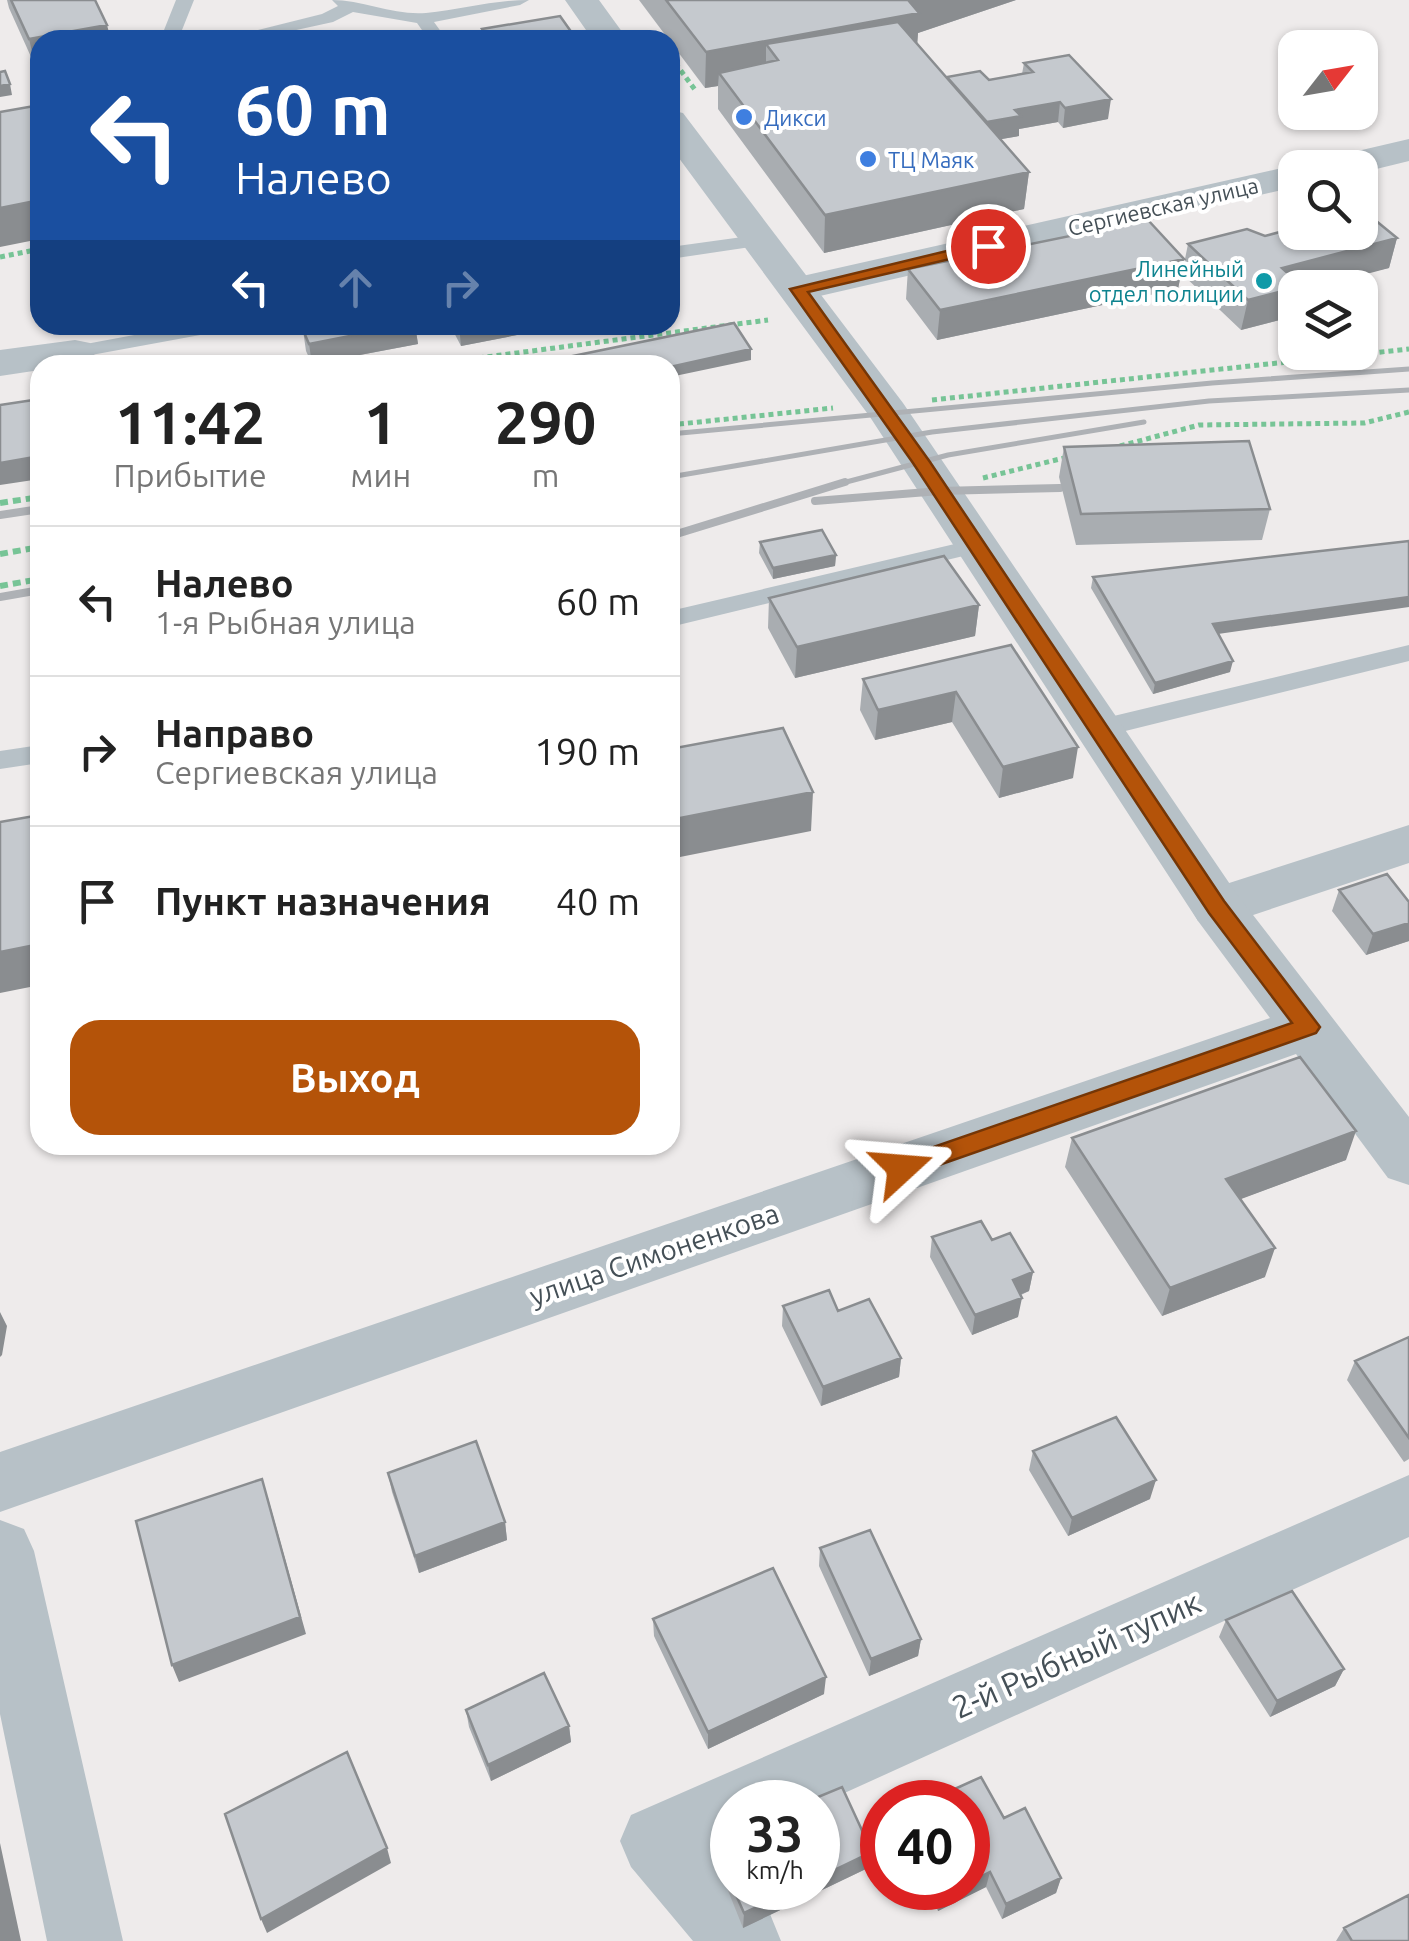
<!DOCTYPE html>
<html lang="ru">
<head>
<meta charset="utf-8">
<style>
	body { margin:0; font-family:Ubuntu,sans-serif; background:#f6f6f6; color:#222; height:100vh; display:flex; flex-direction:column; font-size:38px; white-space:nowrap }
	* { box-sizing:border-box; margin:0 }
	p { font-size:32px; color:#767676 }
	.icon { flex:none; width:55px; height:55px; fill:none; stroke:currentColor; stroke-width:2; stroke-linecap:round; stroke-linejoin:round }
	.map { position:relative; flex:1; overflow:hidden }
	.side { position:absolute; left:30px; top:355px; width:650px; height:800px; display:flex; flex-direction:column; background:#fff; border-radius:30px; box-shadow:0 2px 8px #0004 }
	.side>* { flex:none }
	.banner { position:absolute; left:30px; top:30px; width:650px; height:305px; border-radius:30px; box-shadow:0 2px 8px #0004; background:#1a4fa0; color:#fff; overflow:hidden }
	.needle { width:65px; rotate:59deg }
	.tools { position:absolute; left:1278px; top:30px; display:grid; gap:20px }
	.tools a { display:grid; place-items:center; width:100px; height:100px; border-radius:20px; background:#fff; box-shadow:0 2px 8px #0004; font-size:50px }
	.speed { position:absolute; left:710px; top:1780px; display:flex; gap:20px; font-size:50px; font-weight:700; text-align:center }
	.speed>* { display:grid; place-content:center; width:130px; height:130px; border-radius:50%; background:#fff; box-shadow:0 2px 8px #0004; line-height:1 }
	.speed small { font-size:25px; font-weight:400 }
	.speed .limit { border:15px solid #d22; background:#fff; color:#111 }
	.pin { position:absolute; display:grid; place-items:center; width:85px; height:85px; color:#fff; margin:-42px; border:5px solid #fff; border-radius:50%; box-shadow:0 2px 10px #0007 }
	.me { position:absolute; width:110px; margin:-55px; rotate:71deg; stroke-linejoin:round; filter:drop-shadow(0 0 8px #0008) }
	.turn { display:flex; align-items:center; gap:35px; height:210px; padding:0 40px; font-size:45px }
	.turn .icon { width:130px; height:130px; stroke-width:2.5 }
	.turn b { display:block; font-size:70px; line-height:85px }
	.lanes { display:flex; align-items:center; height:95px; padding:0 40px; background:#0003; justify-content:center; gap:50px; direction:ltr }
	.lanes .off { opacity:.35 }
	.eta { display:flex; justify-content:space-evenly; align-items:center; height:170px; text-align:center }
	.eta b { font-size:60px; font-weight:700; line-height:70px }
	.button { display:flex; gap:20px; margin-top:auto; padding:20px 40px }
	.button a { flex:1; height:115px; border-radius:30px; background:#b45309; color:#fff; font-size:40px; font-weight:700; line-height:115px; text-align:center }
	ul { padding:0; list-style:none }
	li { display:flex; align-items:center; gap:30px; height:150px; padding:0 40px; border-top:2px solid #e0e0e0 }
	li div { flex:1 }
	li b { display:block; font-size:38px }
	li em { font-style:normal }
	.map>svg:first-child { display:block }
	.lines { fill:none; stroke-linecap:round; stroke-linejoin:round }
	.path-far1 { stroke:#77c496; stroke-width:5; stroke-dasharray:5 4; stroke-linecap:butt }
	.path { stroke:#77c496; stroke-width:6; stroke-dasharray:8 5; stroke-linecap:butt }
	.service { fill:#b7c1c7; fill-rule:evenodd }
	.minor { fill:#b7c1c7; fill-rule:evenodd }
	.tertiary { fill:#b7c1c7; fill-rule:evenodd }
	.rail-far1 { stroke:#aeb1b5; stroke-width:5 }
	.rail { stroke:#aeb1b5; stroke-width:8 }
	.wall { fill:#a9adb1 }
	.shaded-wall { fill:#8a8d90 }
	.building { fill:#c5c9ce; stroke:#8a8d90; stroke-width:2.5 }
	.route { fill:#b45309; stroke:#753606; stroke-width:2.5 }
	.shop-dot { fill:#3f7fe0; stroke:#fff; stroke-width:4 }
	.culture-dot { fill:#0f9aa8; stroke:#fff; stroke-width:4 }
	.labels { text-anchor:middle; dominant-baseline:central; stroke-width:8; stroke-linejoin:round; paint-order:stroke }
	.far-shop-label { font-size:22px; fill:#366cbe; stroke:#fff; text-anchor:start }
	.far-street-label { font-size:22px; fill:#455057; stroke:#fff }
	.far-culture-label { font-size:22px; fill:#0d838f; stroke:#fff; text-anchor:end }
	.street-label { font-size:28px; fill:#455057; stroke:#fff }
	.near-street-label { font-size:32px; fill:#455057; stroke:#fff }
</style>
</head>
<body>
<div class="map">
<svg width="1409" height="1941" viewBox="0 0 1409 1941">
	<rect width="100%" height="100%" fill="#eeebeb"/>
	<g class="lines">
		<!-- path-far1 -->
		<path class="path-far1" d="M670,56L696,91
			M0,257L40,249
			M362,365L463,360L768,320
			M932,400L1409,349
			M670,425L833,408
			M1120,446L1199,425L1364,423L1409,412
			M983,478L1068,457"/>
		<!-- path -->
		<path class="path" d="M0,503L40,497
			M0,554L40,547
			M0,586L40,579"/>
		<!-- service -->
		<path class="service" d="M176,0H194L178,40H160Z
			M332,0C363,0 396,16 426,13C461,10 493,0 529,0L520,5L434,22L447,40H429L417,23L353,12L333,22L251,40H218L322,14L338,6Z
			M757,235L767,241L764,245L670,259V247Z
			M188,325H232L222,331L75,358L65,352L75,346Z
			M976,539L987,546L984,551L670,627V611Z
			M1409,645V661L1097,738L1085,729L1097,720Z
			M40,745V763L0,769V751Z"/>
		<!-- minor -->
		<path class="minor" d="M1409,139V161L1360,173V168H1314L1319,160Z
			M1295,165L1306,168H1295V187L798,301L784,298L778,289L784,280L798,277Z
			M75,340L90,343L96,352L90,361L40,365V370L0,376V350Z
			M1409,825V863L1217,927L1198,921L1190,907L1198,893Z
			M1409,1475V1537L818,1805L732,1802V1844L716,1852L732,1871V1888H747L770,1914L781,1941H693L631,1867L620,1841L631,1815Z
			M0,1520L24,1529L34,1551L123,1941H47L0,1714Z"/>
		<!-- tertiary -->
		<path class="tertiary" d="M565,0H599L628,40H593Z
			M670,110L683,113L903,403L1236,893L1409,1117V1185L1388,1178L1296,1054L0,1512V1452L1270,1018L1198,921L870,417L670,146Z"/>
		<!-- rail-far1 -->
		<path class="rail-far1" d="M670,434L1212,383L1409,369
			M670,477L932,432L1209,401L1409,390
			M835,485L948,455L1144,422"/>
		<!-- rail -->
		<path class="rail" d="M815,501L940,491L1060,488
			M0,515L40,509
			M670,536L845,482
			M0,597L40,590"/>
	</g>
	<!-- wall -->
	<path class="wall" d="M7,0H11L107,25L36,68L9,8Z
		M639,0H1016L918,33L917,43L947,78L989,80L1022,74L1024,63L1108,119L1063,128L1058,122L1019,129V136L1001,139L1029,172L1024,209L824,253L718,109V86L705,88Z
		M1265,236L1397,238L1389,268L1295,288V316L1241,330L1182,274L1188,244Z
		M1184,259L1178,289L937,340L906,299L908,269Z
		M328,325H415L418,344L312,364L306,351L303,330Z
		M450,325H568L461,346Z
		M1064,447L1270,509L1262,540L1076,545L1059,477Z
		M760,542L836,555L835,566L773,579L759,553Z
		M1093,577L1218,634L1230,672L1153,694L1091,588Z
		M769,598L979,605L975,636L795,678L768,628Z
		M1011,645L1073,778L999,798L952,722L875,740L860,710L863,679Z
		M1339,890L1409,902V941L1366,955L1332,911Z
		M1072,1138L1346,1160L1240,1199L1265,1277L1162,1316L1065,1167Z
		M932,1237L992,1240L1033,1272L1029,1291L1021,1295L1018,1317L972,1335L930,1257Z
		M783,1306L838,1311L901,1358L899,1377L821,1406L782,1326Z
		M1409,1337V1459L1404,1462L1347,1380L1355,1361Z
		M1033,1451L1150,1499L1068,1536L1029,1470Z
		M388,1473L505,1522L507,1540L419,1573L392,1492Z
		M820,1548L921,1639L918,1656L869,1676L819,1566Z
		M653,1619L824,1694L708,1749L654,1636Z
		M1226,1620L1344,1669L1335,1686L1270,1717L1219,1637Z
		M466,1710L569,1726L571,1742L491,1781L469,1727Z
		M1004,1818L1061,1878L1056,1893L1002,1919L986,1887L938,1911L927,1888H968Z
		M715,1843L870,1867L743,1928L715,1858Z
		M1344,1928L1409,1941H1336Z"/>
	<!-- shaded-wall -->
	<path class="shaded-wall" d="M912,0H1016L918,33L917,48L778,60L766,44V77L719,73L718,86L705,88L706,52Z
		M107,25L111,40H40V67L36,68L29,39Z
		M10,84L12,95L0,97V86Z
		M1111,99L1108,119L1063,128L1065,108Z
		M1060,102L1058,122L1019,129V136L985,142L987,122L1015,110Z
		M1029,172L1024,209L824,253L825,215Z
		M40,200V239L0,247V208Z
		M1397,238L1389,268L1314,288H1295V316L1241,330L1248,300L1282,268Z
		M1184,259L1178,289L937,340L940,310Z
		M406,325H415L418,344L312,364L309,344Z
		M459,325H568L461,346Z
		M751,349V360L670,377V367Z
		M40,456V479L0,485V463Z
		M836,555L835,566L773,579V568Z
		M1409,597V607L1211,635L1213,624Z
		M979,605L975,636L795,678L797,647Z
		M1233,661L1230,672L1153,694L1155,683Z
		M956,692L952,722L875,740L878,710Z
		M1078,747L1073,778L999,798L1003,767Z
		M813,792L811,831L670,859V820Z
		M1409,923V941L1366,955L1373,934Z
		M40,944V985L0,993V952Z
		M1356,1131L1346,1160L1217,1208L1226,1179Z
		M1275,1248L1265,1277L1162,1316L1170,1288Z
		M1033,1272L1029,1291L1009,1299L1013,1280Z
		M1022,1298L1018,1317L972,1335L975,1315Z
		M0,1312L7,1326L2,1355L0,1357Z
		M901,1358L899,1377L821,1406L823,1387Z
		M1156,1480L1150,1499L1068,1536L1072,1518Z
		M268,1498L306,1634L179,1682L172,1665Z
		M505,1522L507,1540L419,1573L415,1556Z
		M921,1639L918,1656L869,1676L871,1659Z
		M1344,1669L1335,1686L1270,1717L1277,1701Z
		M826,1677L824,1694L708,1749V1732Z
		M569,1726L571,1742L491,1781L488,1765Z
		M0,1843L21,1941H0Z
		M387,1848L391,1863L267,1933L261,1919Z
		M872,1852L870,1867L743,1928L744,1913L797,1888H818V1878Z
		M990,1872L986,1887L938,1911L941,1896L959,1888H968V1883Z
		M1061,1878L1056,1893L1002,1919L1006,1904Z"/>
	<!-- building -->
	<path class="building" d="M11,0H95L107,25L29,39Z
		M666,0H912L909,1L919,13L706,52Z
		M560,16L577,40H489L482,29Z
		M898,22L1029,172L825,215L719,73L778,60L766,44Z
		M1069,55L1111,99L1065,108L1060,102L1015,110L1021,116L987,122L947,77L980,71L989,80L1033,72L1024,63Z
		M5,71L10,84L0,86V72Z
		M40,105V200L0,208V112Z
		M1364,211L1397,238L1282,268L1302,286L1248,300L1188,244L1247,229L1265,236L1295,228V232H1360V212Z
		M1148,220L1184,259L940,310L908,269Z
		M734,323L751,349L670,367V365H529Z
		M328,325H406L309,344L303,330Z
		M40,399V456L0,463V405Z
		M1249,441L1270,509L1081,514L1064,447Z
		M822,530L836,555L773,568L760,542Z
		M1409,541V597L1213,624L1233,661L1155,683L1093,577Z
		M944,556L979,605L797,647L769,598Z
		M1011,645L1078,747L1003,767L956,692L878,710L863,679Z
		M783,728L813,792L670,820V749Z
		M40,815V944L0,952V822Z
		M1387,874L1409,902V923L1373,934L1339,890Z
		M1300,1057L1356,1131L1226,1179L1275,1248L1170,1288L1072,1138Z
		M981,1221L992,1240L1010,1233L1033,1272L1013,1280L1022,1298L975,1315L932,1237Z
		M829,1290L838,1311L869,1299L901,1358L823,1387L783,1306Z
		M1409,1337V1438L1355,1361Z
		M1116,1417L1156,1480L1072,1518L1033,1451Z
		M476,1441L505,1522L415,1556L388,1473Z
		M262,1479L300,1617L172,1665L136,1521Z
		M870,1530L921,1639L871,1659L820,1548Z
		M773,1568L826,1677L708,1732L653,1619Z
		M1292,1591L1344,1669L1277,1701L1226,1620Z
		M544,1673L569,1726L488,1765L466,1710Z
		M347,1752L387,1848L261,1919L225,1814Z
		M981,1777L1004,1818L1025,1808L1061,1878L1006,1904L990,1872L968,1883V1802H926Z
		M842,1787L872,1852L818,1878V1802H806Z
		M732,1835V1886L715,1843Z
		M733,1888H797L744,1913Z
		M937,1888H959L941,1896Z
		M1409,1895V1941H1352L1344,1928Z"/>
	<!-- route -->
	<path class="route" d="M988,241L996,246L993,249L808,292L930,462L1224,901L1320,1027L1316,1033L902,1178L893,1175L890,1168L893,1161L1292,1023L1209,913L913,463L790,289Z"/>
	<!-- markers -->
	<g class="shop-dot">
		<circle cx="744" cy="117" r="10"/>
		<circle cx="868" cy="159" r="10"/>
	</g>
	<circle class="culture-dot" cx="1264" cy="281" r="10"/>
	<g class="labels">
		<!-- far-shop labels -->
		<g class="far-shop-label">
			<text x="764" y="117">Дикси</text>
			<text x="888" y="159">ТЦ Маяк</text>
		</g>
		<!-- far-street labels -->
		<g class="far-street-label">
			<text transform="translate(1163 206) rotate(-13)">Сергиевская улица</text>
		</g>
		<!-- far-culture labels -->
		<g class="far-culture-label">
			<text x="1244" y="268">Линейный<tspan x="1244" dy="25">отдел полиции</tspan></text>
		</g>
		<!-- street labels -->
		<g class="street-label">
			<text transform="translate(654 1254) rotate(-19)">улица Симоненкова</text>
		</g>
		<!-- near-street labels -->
		<g class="near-street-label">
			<text transform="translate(1076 1654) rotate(-24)">2-й Рыбный тупик</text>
		</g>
	</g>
</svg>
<div class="tools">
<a><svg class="needle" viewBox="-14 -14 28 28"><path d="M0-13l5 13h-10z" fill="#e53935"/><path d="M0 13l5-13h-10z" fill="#767676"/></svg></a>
<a><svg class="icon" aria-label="search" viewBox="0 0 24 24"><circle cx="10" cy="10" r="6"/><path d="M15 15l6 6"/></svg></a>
<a><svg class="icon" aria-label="layers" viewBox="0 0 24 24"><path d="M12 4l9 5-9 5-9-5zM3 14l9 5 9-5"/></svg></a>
</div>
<div class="speed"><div>33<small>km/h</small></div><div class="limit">40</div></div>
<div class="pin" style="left:988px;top:246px;background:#d93025"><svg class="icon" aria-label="arrive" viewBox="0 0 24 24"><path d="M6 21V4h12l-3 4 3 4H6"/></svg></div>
<svg class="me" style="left:902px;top:1168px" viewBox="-20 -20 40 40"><path d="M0-17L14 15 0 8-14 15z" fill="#b45309" stroke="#fff" stroke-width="4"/></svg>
<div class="banner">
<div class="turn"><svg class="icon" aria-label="left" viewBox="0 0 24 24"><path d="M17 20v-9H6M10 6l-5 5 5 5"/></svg><div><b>60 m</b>Налево</div></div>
<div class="lanes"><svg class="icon" aria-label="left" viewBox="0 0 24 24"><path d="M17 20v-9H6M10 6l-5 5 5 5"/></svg><svg class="icon off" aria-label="ahead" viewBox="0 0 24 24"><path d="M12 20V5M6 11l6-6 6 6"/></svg><svg class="icon off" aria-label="right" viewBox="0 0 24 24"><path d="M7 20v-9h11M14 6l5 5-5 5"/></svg></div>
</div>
<section class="side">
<div class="eta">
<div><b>11:42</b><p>Прибытие</p></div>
<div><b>1</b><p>мин</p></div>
<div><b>290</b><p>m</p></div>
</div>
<ul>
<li><svg class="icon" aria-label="left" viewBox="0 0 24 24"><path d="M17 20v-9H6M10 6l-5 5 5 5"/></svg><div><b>Налево</b><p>1-я Рыбная улица</p></div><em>60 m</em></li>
<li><svg class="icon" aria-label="right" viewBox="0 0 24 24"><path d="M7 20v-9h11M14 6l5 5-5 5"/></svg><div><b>Направо</b><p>Сергиевская улица</p></div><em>190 m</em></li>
<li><svg class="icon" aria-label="arrive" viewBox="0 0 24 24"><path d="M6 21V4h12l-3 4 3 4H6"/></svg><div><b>Пункт назначения</b></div><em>40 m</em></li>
</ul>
<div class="button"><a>Выход</a></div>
</section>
</div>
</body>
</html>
